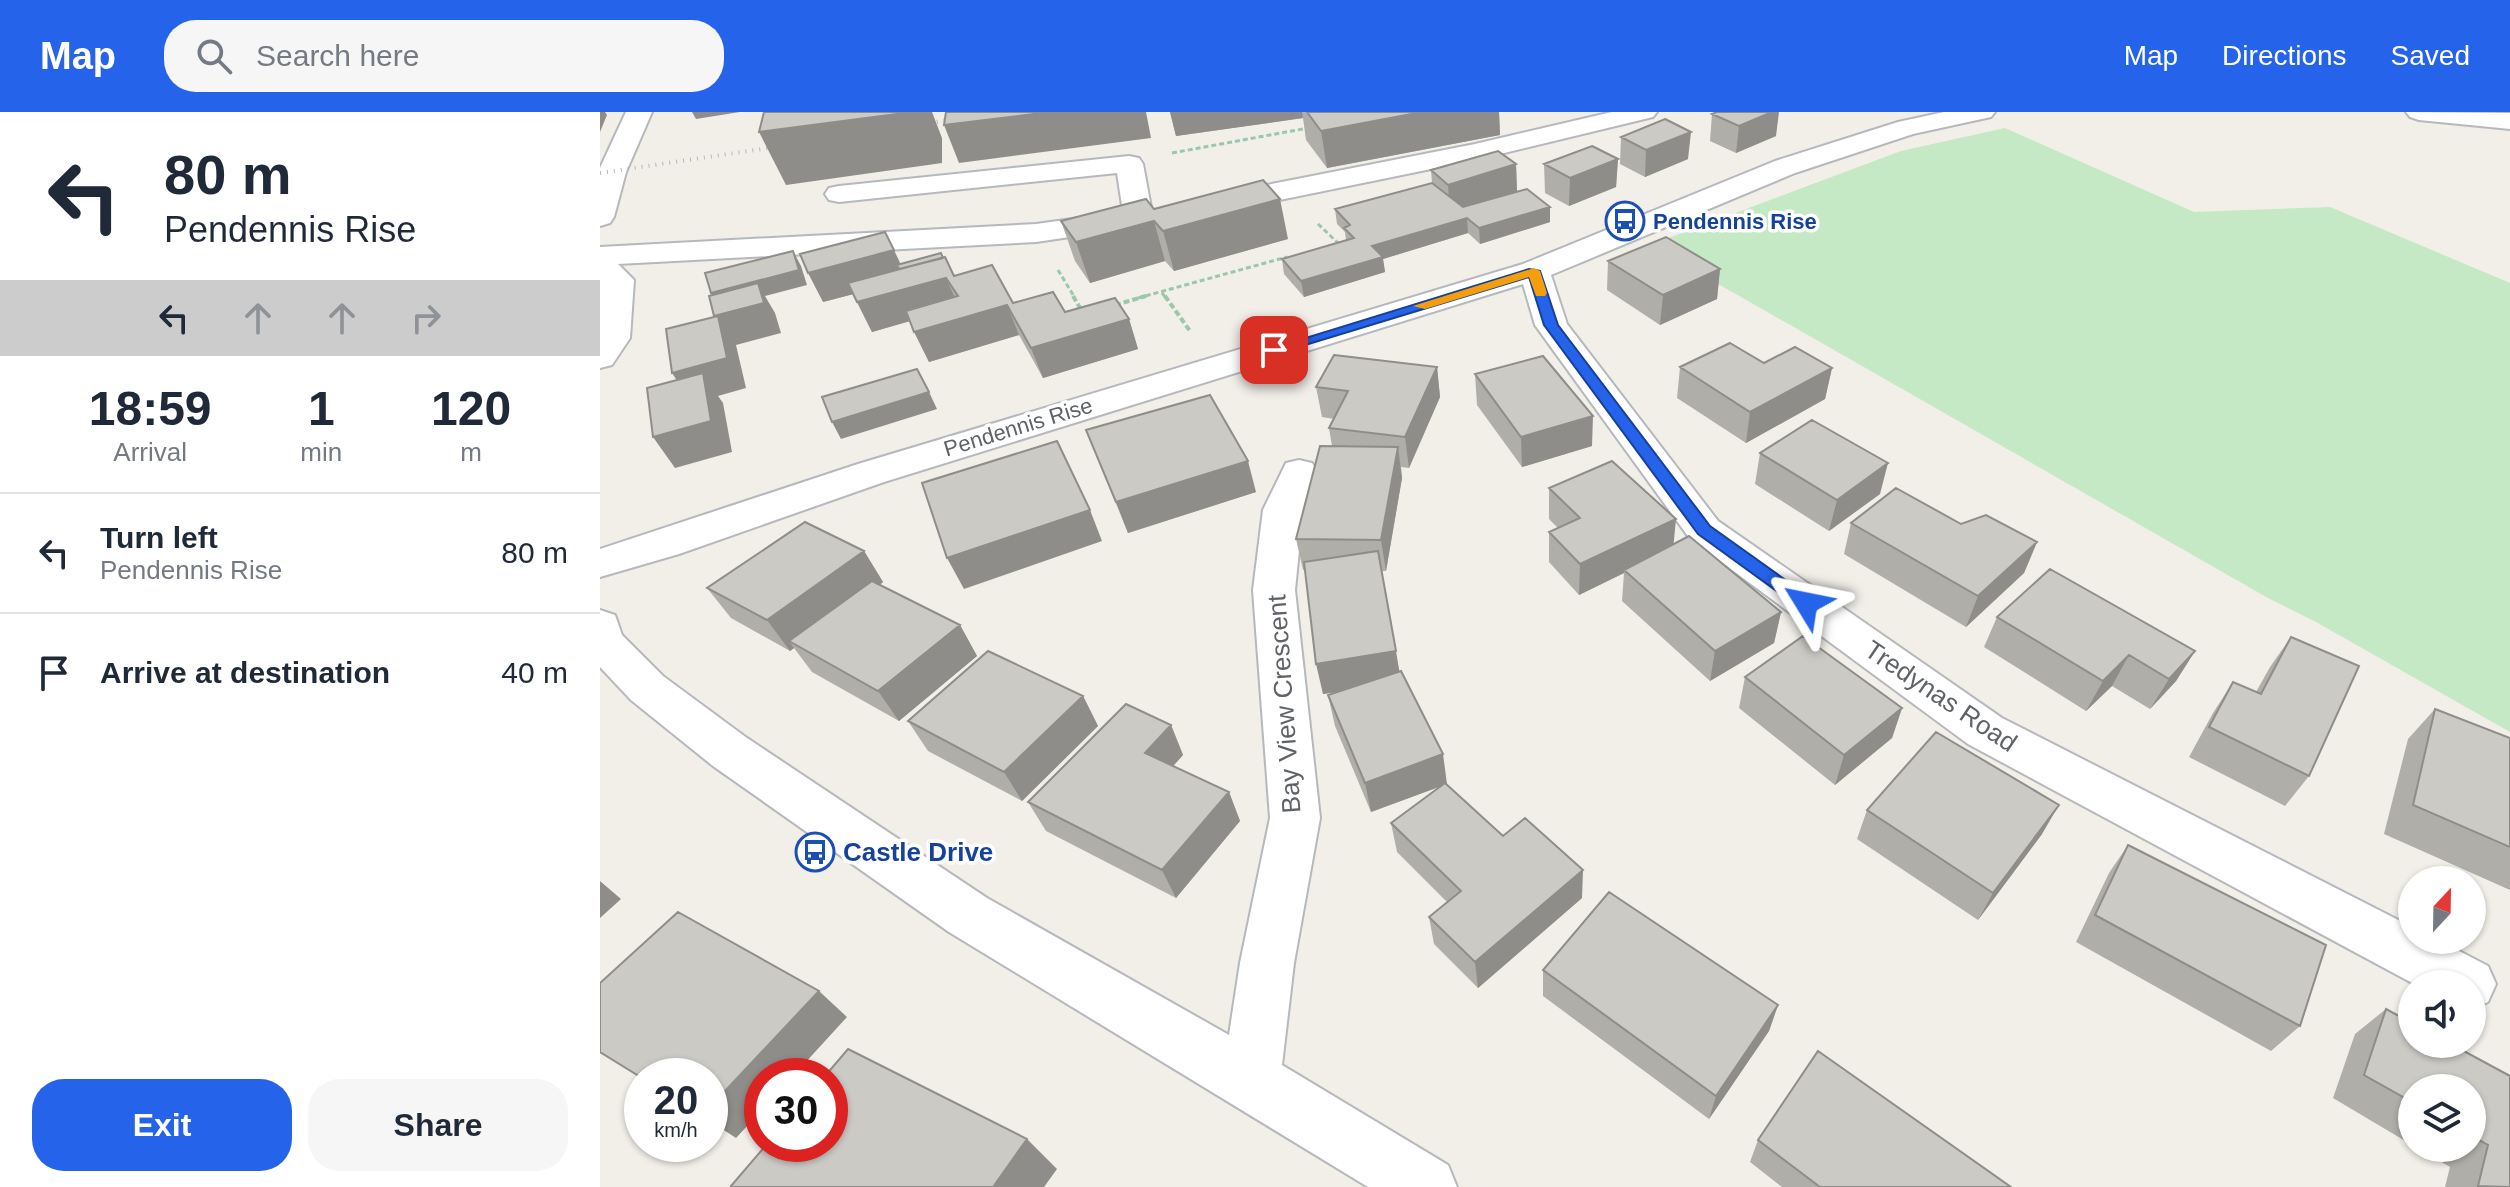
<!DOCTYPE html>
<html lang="en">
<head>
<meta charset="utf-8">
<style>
	body { margin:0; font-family:Arial,sans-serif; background:#f6f6f7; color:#1f2937; height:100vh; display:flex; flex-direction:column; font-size:30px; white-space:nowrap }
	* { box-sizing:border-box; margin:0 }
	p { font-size:26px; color:#747a83 }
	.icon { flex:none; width:44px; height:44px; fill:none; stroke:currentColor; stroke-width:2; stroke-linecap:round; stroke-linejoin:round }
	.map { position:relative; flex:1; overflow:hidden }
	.panel { display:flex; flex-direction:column; background:#fff; width:600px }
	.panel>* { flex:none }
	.hud { background:#fff; color:#1f2937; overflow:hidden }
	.needle { width:52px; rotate:22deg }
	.buttons { position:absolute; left:1798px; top:754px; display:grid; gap:16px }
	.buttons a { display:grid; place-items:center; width:88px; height:88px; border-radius:50%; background:#fff; box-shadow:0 2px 6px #0004; font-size:40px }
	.speed { position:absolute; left:24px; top:946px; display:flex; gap:16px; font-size:40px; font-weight:700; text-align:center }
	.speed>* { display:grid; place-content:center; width:104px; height:104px; border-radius:50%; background:#fff; box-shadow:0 2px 6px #0004; line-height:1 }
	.speed small { font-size:20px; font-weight:400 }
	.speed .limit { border:12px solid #d22; background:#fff; color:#111 }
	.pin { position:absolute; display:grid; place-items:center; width:68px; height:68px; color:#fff; margin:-34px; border-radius:16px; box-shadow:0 4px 12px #0006 }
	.me { position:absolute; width:88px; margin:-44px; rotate:305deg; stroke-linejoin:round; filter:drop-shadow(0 0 6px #0008) }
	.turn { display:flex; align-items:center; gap:28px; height:168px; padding:0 32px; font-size:36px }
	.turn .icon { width:104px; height:104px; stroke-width:2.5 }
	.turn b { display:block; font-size:56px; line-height:68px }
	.lanes { display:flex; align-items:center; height:76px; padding:0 32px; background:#0003; justify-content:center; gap:40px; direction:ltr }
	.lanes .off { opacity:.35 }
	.eta { display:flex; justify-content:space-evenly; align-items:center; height:136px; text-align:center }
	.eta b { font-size:48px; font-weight:700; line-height:56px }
	.button { display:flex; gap:16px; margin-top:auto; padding:16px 32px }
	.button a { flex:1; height:92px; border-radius:32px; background:#2563eb; color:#fff; font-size:32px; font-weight:700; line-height:92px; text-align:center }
	.button a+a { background:#f6f6f7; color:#1f2937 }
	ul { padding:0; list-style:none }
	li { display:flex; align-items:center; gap:24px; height:120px; padding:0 32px; border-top:2px solid #e0e1e3 }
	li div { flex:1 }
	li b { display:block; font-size:30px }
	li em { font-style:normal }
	header { display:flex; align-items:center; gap:48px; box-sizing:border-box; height:112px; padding:0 40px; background:#2563eb; color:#fff }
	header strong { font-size:38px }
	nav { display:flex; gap:44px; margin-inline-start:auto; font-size:28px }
	.search { width:560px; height:72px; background:#f6f6f7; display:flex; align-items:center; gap:20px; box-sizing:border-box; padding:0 28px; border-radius:32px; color:#747a83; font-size:30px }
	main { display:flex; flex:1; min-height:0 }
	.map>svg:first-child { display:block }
	.green { fill:#c5e8c5 }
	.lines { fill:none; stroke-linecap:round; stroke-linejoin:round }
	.minor-casing { stroke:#b5b8bc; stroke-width:4 }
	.path-far1 { stroke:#9cc7a9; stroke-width:3; stroke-dasharray:5 3; stroke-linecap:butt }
	.path { stroke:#9cc7a9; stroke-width:4; stroke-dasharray:6 3; stroke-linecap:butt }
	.minor { fill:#fff; fill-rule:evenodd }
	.rail { stroke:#b6b7b8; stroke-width:4; stroke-dasharray:1 6; stroke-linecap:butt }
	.wall { fill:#afaea9 }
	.shaded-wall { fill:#8f8d8a }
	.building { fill:#cccac5; stroke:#8f8d8a; stroke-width:2 }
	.route { fill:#2563eb; stroke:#184099; stroke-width:2 }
	.slow { fill:#f59e0b }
	.labels { text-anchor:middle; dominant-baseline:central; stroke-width:7; stroke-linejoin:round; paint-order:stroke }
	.far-transit-label { font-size:22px; font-weight:bold; fill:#164399; stroke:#fff; text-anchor:start }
	.far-street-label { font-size:22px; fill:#5f6368; stroke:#fff }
	.street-label { font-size:26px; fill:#5f6368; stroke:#fff }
	.transit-label { font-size:26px; font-weight:bold; fill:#164399; stroke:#fff; text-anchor:start }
</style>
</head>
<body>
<header>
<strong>Map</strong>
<div class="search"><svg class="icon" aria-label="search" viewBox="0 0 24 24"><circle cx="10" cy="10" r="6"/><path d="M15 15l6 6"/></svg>Search here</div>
<nav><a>Map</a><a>Directions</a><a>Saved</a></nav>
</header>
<main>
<section class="panel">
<div class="hud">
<div class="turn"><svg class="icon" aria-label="left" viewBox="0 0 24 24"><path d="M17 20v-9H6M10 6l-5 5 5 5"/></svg><div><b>80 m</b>Pendennis Rise</div></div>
<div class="lanes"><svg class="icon" aria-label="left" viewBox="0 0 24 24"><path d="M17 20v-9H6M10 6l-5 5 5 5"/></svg><svg class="icon off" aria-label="ahead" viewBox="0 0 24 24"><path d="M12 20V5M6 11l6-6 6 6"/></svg><svg class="icon off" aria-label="ahead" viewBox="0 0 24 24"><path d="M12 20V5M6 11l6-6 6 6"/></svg><svg class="icon off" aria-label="right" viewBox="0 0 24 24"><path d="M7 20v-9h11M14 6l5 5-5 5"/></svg></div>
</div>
<div class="eta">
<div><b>18:59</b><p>Arrival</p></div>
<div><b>1</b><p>min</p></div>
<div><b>120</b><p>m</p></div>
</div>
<ul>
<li><svg class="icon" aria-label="left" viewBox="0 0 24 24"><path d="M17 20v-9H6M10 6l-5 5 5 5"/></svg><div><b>Turn left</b><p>Pendennis Rise</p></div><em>80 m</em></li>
<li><svg class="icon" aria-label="arrive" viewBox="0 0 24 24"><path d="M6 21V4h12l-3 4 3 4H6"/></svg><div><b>Arrive at destination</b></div><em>40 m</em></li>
</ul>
<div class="button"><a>Exit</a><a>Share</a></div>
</section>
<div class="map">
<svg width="1910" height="1075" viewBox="0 0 1910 1075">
	<rect width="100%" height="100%" fill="#f1efe8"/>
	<!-- green -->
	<path class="green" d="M1405,16L1594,100L1730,95L1910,171V620L1716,510L1668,486L1050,133L1301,39Z"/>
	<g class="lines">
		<defs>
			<path id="minor" d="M26,0H52L26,60L14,105L10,111L0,114V56Z
				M1012,0H1057L1053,5L875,48L616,101L606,98L602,92L606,86L616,83L875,32Z
				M1344,0H1395L1391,5L1313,22L1195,61L951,163L967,212L1118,409L1402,606L1812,815V828H1838L1888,854L1896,872L1888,890L1872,897V872H1814L1368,632L1090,427L935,213L923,172L284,370L79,442L0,465V437L258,352L923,152L1175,49L1298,10Z
				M1806,0L1910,1V17L1819,8L1810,5Z
				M529,44L539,46L543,52L553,106L548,112L538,115L436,130L18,152L34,168L30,226L12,253L0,256V135L436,112L523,100L517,61L239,90L229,88L225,82L229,76L239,74Z
				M699,348L712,351L718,360L703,398L695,478L720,706L694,851L682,953L848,1053L857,1075H768L349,820L113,654L31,588L0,555V498L15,503L22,523L63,564L147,626L387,786L629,923L640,851L670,706L653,478L663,398L686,351Z"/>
		</defs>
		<!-- minor casing -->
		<use href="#minor" class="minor-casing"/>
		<!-- path-far1 -->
		<path class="path-far1" d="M572,41L708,16
			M718,112L738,131
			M458,158L475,186
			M562,181L566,186
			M538,186L687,145"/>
		<!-- path -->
		<path class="path" d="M473,184L483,201
			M565,184L590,219
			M515,193L546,184"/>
		<!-- minor -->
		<use href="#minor" class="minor"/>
		<!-- rail -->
		<path class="rail" d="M316,13L399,0
			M0,61L189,33"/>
	</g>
	<!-- wall -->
	<path class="wall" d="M570,0H899L900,23L727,56L706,28L703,6L576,24Z
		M1112,2L1176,24L1136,41L1110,29Z
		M1021,25L1088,47L1045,65L1020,52Z
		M1018,47L1016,75L969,94L945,81L944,52Z
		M916,52L917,79L950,95V110L880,132L868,121L783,147L785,160L704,185L684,162L682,147L746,128L745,120L737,112L735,97L832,71L831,58Z
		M554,97L688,127L574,159L565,149L490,171L475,149L461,109Z
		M285,120L300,152L354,164L413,191L465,200L529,207L538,237L443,266L419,223L329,250L310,209L272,220L253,182L223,190Z
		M1008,149L1120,157L1117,187L1060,213L1007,178Z
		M1164,251L1232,256L1225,287L1146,331L1077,286L1080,255Z
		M837,255L840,285L809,356L801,355L802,366L786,459H782L799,560L846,672L903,724L982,786L878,876L834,832L829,805L847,790L797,740L791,711L841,674L771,700L735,614L728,583L740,580L723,582L705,458H703L696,427L732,334L729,316L734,307L722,305L716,275Z
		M875,262L992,334L922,355L877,293Z
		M486,318L656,380L528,421Z
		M1160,341L1280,382L1229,419L1155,372Z
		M949,376L1073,432L1181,500L1174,531L1110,569L1022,489L1024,461L979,483L949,450V420L958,416L949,407Z
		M1251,411L1437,430L1424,461L1366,515L1244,442Z
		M264,439L283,470L280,473L360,513L377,544L299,609L212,560L194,536L190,539L131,506L107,476Z
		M1397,505L1595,539L1576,569L1550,597L1512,574L1486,599L1384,535Z
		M1691,525L1709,664L1685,694L1589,645L1613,601L1633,570L1656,580L1670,555Z
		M1145,565L1302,596L1292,626L1235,673L1139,596Z
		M483,584L498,614L422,689L328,639L308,609Z
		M1835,597L1910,626V778L1784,722L1808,627Z
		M571,613L583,643L573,654L629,680L640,709L576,786L446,719L428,690Z
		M1267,698L1442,722L1378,808L1257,727Z
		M1528,733L1700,914L1671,939L1476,830L1509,761Z
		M943,858L1178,893L1169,919L1109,1007L943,884Z
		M1786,897L1910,964V1075H1845L1850,1055L1817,1036H1872V976H1812V1033L1733,986L1755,922Z
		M1158,1028L1411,1075H1182L1150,1050Z"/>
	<!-- shaded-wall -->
	<path class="shaded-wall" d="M0,0H5L7,3L0,20Z
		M92,0H140L96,7Z
		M312,0H332L342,26V51L186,73L159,20Z
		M450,0H546L551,26L359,51L344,13Z
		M570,0H702L703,6L576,24Z
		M822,0H899L900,23L727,56L721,19Z
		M1172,0H1179L1176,24L1136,41L1139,14Z
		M1091,20L1088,47L1045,65L1046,38Z
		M1018,47L1016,75L969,94L970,66Z
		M916,52L917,80L850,101L848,73Z
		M680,87L688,127L574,159L563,119Z
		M950,95V110L880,132L879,116Z
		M867,106L868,121L783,147L785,160L704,185L701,169L772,134Z
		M554,109L565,149L490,171L476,130Z
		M294,138L308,168L223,190L208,161Z
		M193,139L201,154L207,173L165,184L175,201L181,221L136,233L146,276L118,284L123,291L132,340L75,356L53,325L92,291L72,261L120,196L111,181Z
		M1120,157L1117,187L1060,213L1063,183Z
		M346,166L359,195L272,220L257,190Z
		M407,193L419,223L329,250L314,220Z
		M529,207L538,237L443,266L431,236Z
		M837,255L840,285L809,356L805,325Z
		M1232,256L1225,287L1146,331L1150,300Z
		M329,280L337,297L241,327L232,310Z
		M993,304L992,334L922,355L921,325Z
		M798,335L802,366L786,459L781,428Z
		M648,349L656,380L528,421L516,390Z
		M1288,351L1280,382L1229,419L1237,388Z
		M490,398L502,429L364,477L347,446Z
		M1076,407L1073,438L1024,458V461L979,483L980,452Z
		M1437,430L1424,461L1366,515L1378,484Z
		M264,439L283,470L197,534L189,529L194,536L190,539L167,508Z
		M1181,500L1174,531L1110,569L1115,539Z
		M360,513L377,544L299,609L278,579Z
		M796,539L801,569L723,582L716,552Z
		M1595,539L1576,569L1550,597L1569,567Z
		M1529,543L1512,574L1486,599L1503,569Z
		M483,584L498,614L422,689L404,660Z
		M1302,596L1292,626L1235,673L1244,643Z
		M571,613L583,643L558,671L545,641Z
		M843,642L847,672L771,700L765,671Z
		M629,680L640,709L576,786L562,758Z
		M1459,693L1442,722L1378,808L1393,781Z
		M983,758L982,786L878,876L875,850Z
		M0,769L21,787L0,806Z
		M219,879L247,905L193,964H162V998L136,1026L110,1009V995Z
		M1178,893L1169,919L1109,1007L1116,984Z
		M427,1027L457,1057L444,1075H393Z"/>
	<!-- building -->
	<path class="building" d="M164,0H312L159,20Z
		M346,0H450L344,13Z
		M707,0H822L721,19Z
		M1117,0H1172L1139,14L1112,2Z
		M1065,7L1091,20L1046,38L1021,25Z
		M992,34L1018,47L970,66L944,52Z
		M898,39L916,52L848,73L831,58Z
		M663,68L680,87L563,119L554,109L476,130L461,109L546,87L554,97Z
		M832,71L863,95L927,77L950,95L879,116L867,106L772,134L783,145L701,169L682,147L754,126L744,116L750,113L735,97Z
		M285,120L294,138L208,161L200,142Z
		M1066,125L1120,157L1063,183L1008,149Z
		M193,139L199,158L111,181L105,161Z
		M341,141L343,146L299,157L297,153Z
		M345,145L354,164L392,153L413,191L453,180L465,200L515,186L529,207L431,236L407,193L314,220L306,199L358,184L346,166L257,190L248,171Z
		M158,171L164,191L114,204L109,184Z
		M118,204L127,246L72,261L66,217Z
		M1130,231L1164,251L1195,235L1232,256L1150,300L1080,255Z
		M734,243L837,255L805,325L729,316L748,279L716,275Z
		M943,244L993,304L921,325L875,262Z
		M317,257L329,280L232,310L222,285Z
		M103,261L111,309L53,325L47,276Z
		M610,283L648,349L516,390L486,318Z
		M1212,308L1288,351L1237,388L1160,341Z
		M457,329L490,398L347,446L322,371Z
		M720,334L798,335L781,428L696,427Z
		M1012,349L1076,407L980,452L949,420L980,406L949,376Z
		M1296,376L1361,412L1386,403L1437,430L1378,484L1251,411Z
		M205,410L264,439L167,508L107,476Z
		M1089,424L1181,500L1115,539L1024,458Z
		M778,439L796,539L716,552L704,450Z
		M1450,457L1595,539L1569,567L1529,543L1503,569L1397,505Z
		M272,469L360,513L278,579L189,529Z
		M1203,524L1302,596L1244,643L1145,565Z
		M1691,525L1759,554L1709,664L1609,615L1633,570L1661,582Z
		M388,539L483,584L404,660L308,609Z
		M801,559L843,642L765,671L728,583Z
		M526,592L571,613L545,641L629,680L562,758L428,690Z
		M1835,597L1910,626V735L1813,693Z
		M1336,620L1459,693L1393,781L1267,698Z
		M845,671L903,724L925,706L983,758L875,850L829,805L861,779L791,711Z
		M1528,733L1726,833L1700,914L1495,803Z
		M1009,780L1178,893L1116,984L943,858Z
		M78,800L219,879L110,995V964H42V966L0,940V871Z
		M1786,897L1812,911V932H1851L1910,964V1075L1878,1074L1888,1033L1872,1024V976H1812V990L1764,963Z
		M248,937L427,1027L393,1075H132L131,1074L167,1032H230V964H225Z
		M1218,939L1411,1075H1220L1158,1028Z"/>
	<!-- route -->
	<path class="route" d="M929,157L940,159L958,213L1110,414L1212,487L1215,491L1212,496H1200L1098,422L944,213L929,165L679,241L667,238Z"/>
	<!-- slow -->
	<path class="slow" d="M934,156L940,159L947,181L945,184H936L929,165L825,197L813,194Z"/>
	<!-- icons -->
	<defs>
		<symbol id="bus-ring" viewBox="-11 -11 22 22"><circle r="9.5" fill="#fff" stroke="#1a4fb4" stroke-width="1.5"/><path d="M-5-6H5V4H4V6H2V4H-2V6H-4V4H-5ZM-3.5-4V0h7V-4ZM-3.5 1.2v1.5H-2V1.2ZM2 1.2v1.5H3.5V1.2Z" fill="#1a4fb4"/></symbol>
	</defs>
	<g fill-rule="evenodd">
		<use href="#bus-ring" x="1003" y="87" width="44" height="44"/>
		<use href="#bus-ring" x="193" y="718" width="44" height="44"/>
	</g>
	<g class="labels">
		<!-- far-transit labels -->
		<g class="far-transit-label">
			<text x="1053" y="109">Pendennis Rise</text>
		</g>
		<!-- far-street labels -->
		<g class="far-street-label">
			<text transform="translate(418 315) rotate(-17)">Pendennis Rise</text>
		</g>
		<!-- street labels -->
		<g class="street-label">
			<text transform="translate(1341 584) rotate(34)">Tredynas Road</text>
			<text transform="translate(684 592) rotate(-94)">Bay View Crescent</text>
		</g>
		<!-- transit labels -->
		<g class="transit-label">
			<text x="243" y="740">Castle Drive</text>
		</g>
	</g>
</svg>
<div class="buttons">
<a><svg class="needle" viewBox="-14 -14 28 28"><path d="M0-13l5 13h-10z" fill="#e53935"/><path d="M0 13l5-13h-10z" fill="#747a83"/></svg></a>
<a><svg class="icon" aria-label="sound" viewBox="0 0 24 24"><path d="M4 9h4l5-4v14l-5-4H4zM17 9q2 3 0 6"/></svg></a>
<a><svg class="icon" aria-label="layers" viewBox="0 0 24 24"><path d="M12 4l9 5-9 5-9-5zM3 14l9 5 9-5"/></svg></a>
</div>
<div class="speed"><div>20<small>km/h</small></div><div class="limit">30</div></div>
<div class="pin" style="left:674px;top:238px;background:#d93025"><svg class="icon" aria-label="arrive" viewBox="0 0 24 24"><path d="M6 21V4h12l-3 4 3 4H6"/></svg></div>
<svg class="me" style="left:1206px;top:491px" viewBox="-20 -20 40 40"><path d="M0-17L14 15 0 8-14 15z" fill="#2563eb" stroke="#fff" stroke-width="4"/></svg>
</div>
</main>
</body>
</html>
